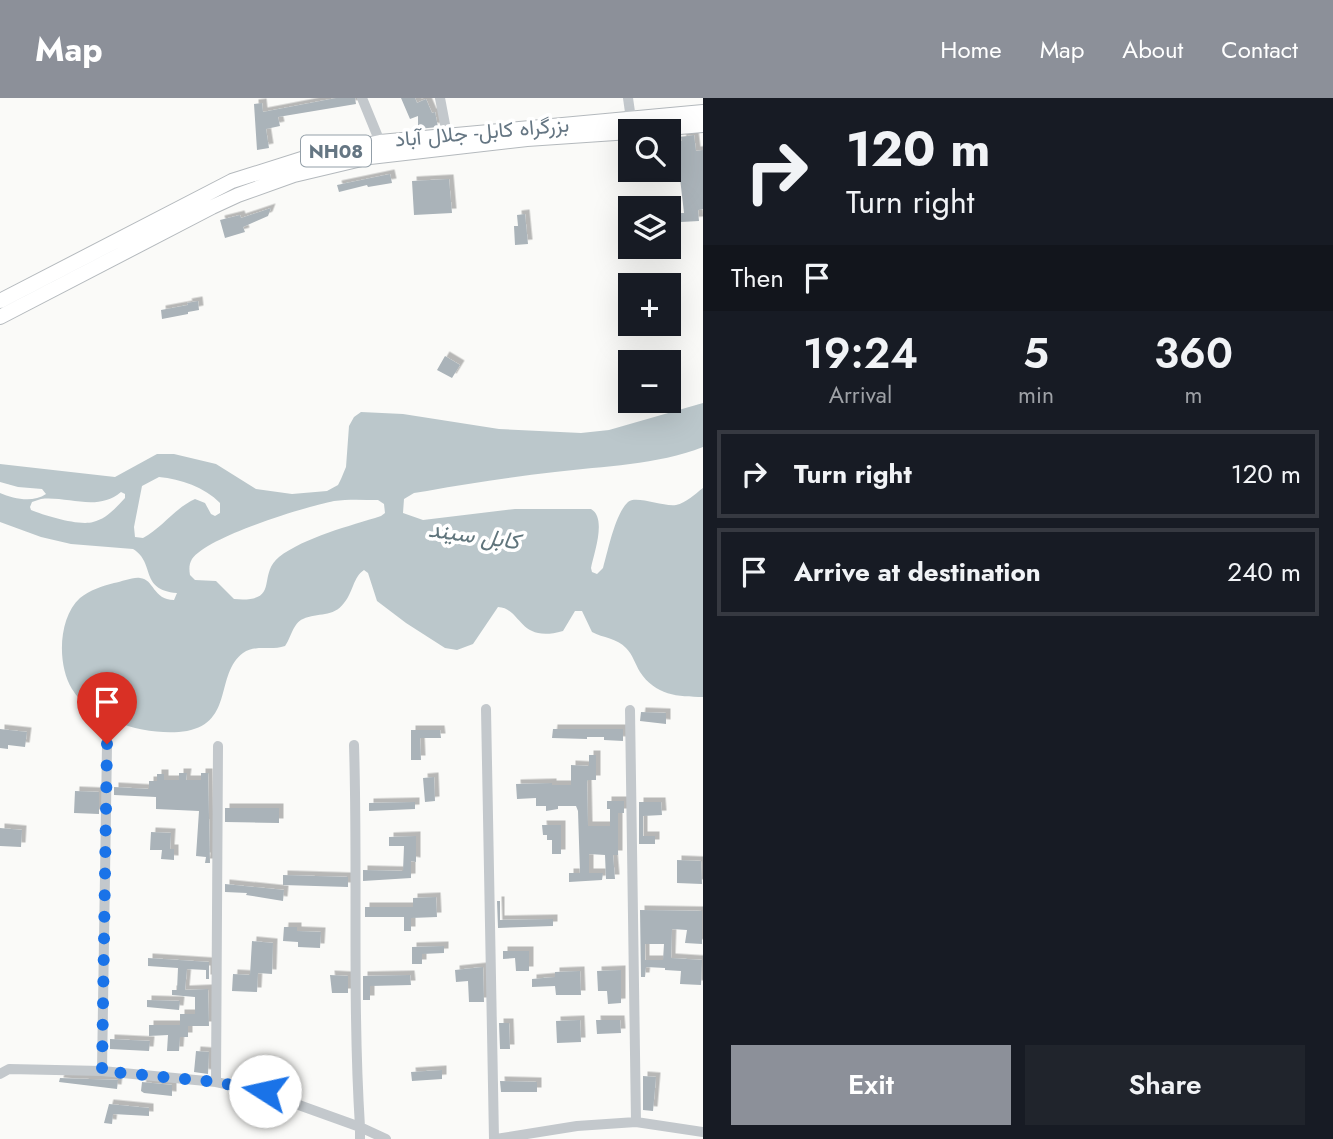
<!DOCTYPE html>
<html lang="en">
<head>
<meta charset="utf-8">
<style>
	body { margin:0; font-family:Jost,Vazirmatn,sans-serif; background:#20242c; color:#f1f3f6; height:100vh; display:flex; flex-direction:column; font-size:26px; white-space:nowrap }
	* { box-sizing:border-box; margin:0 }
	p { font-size:23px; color:#9ea1a6 }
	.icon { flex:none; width:38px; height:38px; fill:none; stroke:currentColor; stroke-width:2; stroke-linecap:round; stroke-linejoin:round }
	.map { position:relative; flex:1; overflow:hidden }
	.details { display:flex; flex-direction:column; background:#171b24; width:630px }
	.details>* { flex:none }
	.top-card { background:#171b24; color:#f1f3f6; overflow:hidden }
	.fabs { position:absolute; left:618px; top:21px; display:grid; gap:14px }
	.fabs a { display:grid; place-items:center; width:63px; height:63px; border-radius:0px; background:#171b24; box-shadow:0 7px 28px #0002; font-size:35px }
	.pin { position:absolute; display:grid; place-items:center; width:60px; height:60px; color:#fff; margin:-72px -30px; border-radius:50% 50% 50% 0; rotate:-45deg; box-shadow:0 0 7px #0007 }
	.pin .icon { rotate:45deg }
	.me { position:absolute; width:77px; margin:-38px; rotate:280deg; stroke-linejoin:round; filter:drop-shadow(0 0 5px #0008) }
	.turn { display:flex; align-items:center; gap:24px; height:147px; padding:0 28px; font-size:32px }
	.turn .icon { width:91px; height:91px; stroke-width:2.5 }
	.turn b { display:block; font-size:49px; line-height:60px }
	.then { display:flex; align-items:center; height:66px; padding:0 28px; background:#0003; gap:14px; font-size:26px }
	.eta { display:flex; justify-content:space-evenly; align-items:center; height:119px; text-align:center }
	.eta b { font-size:42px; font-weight:600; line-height:49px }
	.action { display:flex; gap:14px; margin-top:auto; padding:14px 28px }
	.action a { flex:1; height:80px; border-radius:0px; background:#8c9099; color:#fff; font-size:28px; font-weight:600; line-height:80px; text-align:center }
	.action a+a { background:#20242c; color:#f1f3f6 }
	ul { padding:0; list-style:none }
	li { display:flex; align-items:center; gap:21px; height:88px; margin:0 14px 10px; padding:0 14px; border:4px solid #363941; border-radius:0px }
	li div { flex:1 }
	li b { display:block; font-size:26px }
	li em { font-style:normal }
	header { display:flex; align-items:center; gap:42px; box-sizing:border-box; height:98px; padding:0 35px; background:#8c9099; color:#fff }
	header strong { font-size:33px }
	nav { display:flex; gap:38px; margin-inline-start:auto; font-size:24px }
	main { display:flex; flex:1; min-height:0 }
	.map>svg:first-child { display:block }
	.water { fill:#bbc7cb; fill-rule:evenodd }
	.building { fill:#aab3b9; fill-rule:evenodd; filter:url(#shadow) }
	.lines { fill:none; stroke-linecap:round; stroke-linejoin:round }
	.highway-casing { stroke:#b4b9bd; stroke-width:16 }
	.minor { stroke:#c3c8cc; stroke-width:10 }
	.highway { stroke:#fff; stroke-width:14 }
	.route { stroke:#1a73e8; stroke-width:12; stroke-dasharray:0 21.6 }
	.labels { text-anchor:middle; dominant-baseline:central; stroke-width:7; stroke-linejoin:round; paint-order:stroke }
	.shield { fill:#fff; stroke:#939fa8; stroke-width:2 }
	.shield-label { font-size:19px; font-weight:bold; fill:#657683 }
	.street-label { font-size:21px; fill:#657683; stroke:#fff }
	.water-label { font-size:23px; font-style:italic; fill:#60757c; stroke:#fff }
</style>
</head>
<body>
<header>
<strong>Map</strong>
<nav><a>Home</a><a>Map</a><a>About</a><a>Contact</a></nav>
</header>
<main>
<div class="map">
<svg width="703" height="1041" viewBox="0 0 703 1041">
	<defs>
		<filter id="shadow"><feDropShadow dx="4.5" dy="-4.5" stdDeviation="0" flood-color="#0004"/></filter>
	</defs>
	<rect width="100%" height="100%" fill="#fafaf8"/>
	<!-- water -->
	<path class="water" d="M703,305V349C657,367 604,368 555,374C512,379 469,385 427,393L414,395L404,401L403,415L423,422L515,411H591C607,420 594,455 591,470L592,474L597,476L603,470C608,453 615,416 628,404C636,397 663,409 676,407C686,405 695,396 703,390V599C678,599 655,597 640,574C635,566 633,557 626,550C617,540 603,540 592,534L582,513H575L563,533C518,546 522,510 498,509L473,546L457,552L445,550L406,525L377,503L368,475L364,472C353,479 353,495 344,505C333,520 318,514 303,521C293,525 291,540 285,548C271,553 256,546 243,555C215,576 234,624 187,633C151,639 92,624 72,591C57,567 58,520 80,500C90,492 102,488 114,485C122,484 132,479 140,480C154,481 153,502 174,502L177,495C139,492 156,465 133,451L71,446L41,439L0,424V395C14,401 33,405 46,396L42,391L18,389L0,384V366L115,379L157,356H174L216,366L256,391L292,396L327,393L338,387L341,381L346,369L349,328L354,319L361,314L403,316L499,331L581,335L609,332ZM159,379C181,381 204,389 220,405V415L215,418L211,416L205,405L195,401C175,410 162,430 143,440L135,439L134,429L142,388ZM121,394L125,396V400C116,410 106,421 93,424C79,428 46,418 31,412L30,409L32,404L41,401C68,398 98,414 121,394ZM378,402L384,406L385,415L381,418C350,428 305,439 279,459C256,478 282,505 234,501L216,483L195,482L190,477C189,471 189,466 192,461C208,438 305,409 334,403C348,401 364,402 378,402Z"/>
	<!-- building -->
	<path class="building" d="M336,0H355L356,6L278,19L280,28L266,31L269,50L257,52L254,6L262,5L263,14Z
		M401,0H415L417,5L426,1L432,15L435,14L438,29L418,31V18L410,21Z
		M694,37L696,53L703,52V111L698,112L699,123L681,124L680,115H684L679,71H668V43H682L681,39Z
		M390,76L392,85L368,89L367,87L339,94L337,87Z
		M449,81L452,115L414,117L412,83Z
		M271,110L268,118L243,129L245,134L225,140L220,122L240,117L241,120Z
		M525,116L528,146L515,147L514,128H518L517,117Z
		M198,203L199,212L188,214V216L162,221L161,212L188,207L187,205Z
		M445,258L460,267L452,280L437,272Z
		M641,614L666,615V626L640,623Z
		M0,631L27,634L25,649L8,647V651L0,650Z
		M553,631H623V643L604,642V639H587V641L552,640Z
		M411,632H440L441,640H420L421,662H411Z
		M589,657H596V682H587L588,728H610V711H607V703H624V715H618V757H613L615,781H606L605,757L589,756V775H603L602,782L569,784V775H580L578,713L576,708H558V711L546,713V708H536V700L517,701L516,686L552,685V687H571V667L589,668Z
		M179,675H187L186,682H201V675H208L210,765H205L206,759L196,758L199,713L156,711V699L114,697V689L149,691V683H157V676H164V682H179Z
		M434,679L435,703L425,704L423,680Z
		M75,693L99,694V716L74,715Z
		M415,704V711L369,713V705Z
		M639,704H661L662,717L643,718V738H655V746H639Z
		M225,710H279V725L225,724Z
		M542,727H561V756H552V742H547V737H543Z
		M0,730L22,732L21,749L0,748Z
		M151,734L171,735L170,751H174V762L161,761L162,752H150Z
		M416,738V764L411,763V780L363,783V772L403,773L404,748H389V739Z
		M677,762L701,763L702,786L677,785Z
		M283,777L348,779V789L283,787Z
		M225,786L284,792L283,803L246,797L247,795L225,794Z
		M436,799L437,819L411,820V833H404V819H365V809H413V800Z
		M497,803H500V822L553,821V828L498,830Z
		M640,812L702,813V846L685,845L687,832L672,831L671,860L702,862L701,887L680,886L681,873L665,872V870L646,869L645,879H641ZM645,846H664L663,862H645Z
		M284,829H297V833L321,834L320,850L298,849V844L283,843Z
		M252,843L273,845L272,876L258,875L257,894L232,893L233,876L250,877Z
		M444,848V855L422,856V866H412V849Z
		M503,853H529V873H516L515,860L503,861Z
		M148,860L209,864V881H206V872L187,871L185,892L208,891L209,928H188V939H180L179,953H167L168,937L149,938V927H180V916H195V899L172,897V892H177L178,870L148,868Z
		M483,869L484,904H469L468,883L456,884L455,872Z
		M621,872V905L608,906L607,893H598L597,873Z
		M580,873L581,897H556L555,888L532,889V881L555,879V874Z
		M330,877L348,878V895H332Z
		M410,877L411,887L370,888V902H363V878Z
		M147,902L180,903L179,912L147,909Z
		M580,922L581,944L557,945L556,923Z
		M596,922H620L621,935L597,936Z
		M499,925H509L510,951H500Z
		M110,941L150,943L149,953L110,951Z
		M196,953L209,954L208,976L194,974Z
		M442,972V981L412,983L411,974Z
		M643,978L656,979L653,1013L643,1012Z
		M60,980L118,982L117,991L59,984Z
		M500,983L537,984V994H501Z
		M142,984L172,987V998L144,995L141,993Z
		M109,1006L149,1010V1018L113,1016L112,1026L104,1025Z"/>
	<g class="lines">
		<defs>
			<path id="highway" d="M634,33L703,27
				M0,203L232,83L305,60L380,44L703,14
				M0,219L212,109L238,97L294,77L370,59L527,41L630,34"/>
		</defs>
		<!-- highway casing -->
		<use href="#highway" class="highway-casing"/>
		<!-- minor -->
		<path class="minor" d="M362,0L380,44
			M440,0L447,37
			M628,0L631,21
			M486,611L494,1041
			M630,612L636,1024
			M354,647C358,774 352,902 360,1029L386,1041
			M102,973L107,647
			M0,976L9,971L102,973L216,984L281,998L296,1006L360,1029V1041
			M216,984L218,648
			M496,1041L577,1028L636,1024L703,1034"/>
		<!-- highway -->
		<use href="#highway" class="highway"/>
	</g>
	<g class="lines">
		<!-- route -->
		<path class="route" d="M107,646L102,973L216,984L265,993"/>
	</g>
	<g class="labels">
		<!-- shield labels -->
		<rect class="shield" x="301" y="37.5" width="70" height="31" rx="5"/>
		<g class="shield-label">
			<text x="336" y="53">NH08</text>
		</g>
		<!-- street labels -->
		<g class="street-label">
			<text transform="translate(482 34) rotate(-5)">بزرگراه کابل- جلال آباد</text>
		</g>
		<!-- water labels -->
		<g class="water-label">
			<text transform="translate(474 437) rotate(8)">کابل سيند</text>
		</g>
	</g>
</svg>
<div class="fabs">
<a><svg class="icon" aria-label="search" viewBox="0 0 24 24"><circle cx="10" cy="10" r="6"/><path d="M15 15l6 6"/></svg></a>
<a><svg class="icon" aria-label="layers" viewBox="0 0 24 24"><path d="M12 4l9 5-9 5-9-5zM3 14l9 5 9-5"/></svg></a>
<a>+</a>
<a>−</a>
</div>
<div class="pin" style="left:107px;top:646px;background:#d93025"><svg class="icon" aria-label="arrive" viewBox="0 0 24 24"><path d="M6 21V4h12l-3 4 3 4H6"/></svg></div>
<svg class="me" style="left:265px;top:993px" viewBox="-20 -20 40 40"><circle r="19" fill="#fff"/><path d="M0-13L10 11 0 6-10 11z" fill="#1a73e8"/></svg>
</div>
<section class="details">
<div class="top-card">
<div class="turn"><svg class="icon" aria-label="right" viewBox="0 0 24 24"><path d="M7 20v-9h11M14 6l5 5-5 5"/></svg><div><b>120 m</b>Turn right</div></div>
<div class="then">Then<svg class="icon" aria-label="arrive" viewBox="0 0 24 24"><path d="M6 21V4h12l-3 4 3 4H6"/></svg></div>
</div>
<div class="eta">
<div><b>19:24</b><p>Arrival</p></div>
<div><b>5</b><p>min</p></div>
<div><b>360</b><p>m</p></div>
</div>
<ul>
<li><svg class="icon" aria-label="right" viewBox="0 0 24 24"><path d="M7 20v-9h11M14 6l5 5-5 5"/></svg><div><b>Turn right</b></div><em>120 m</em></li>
<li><svg class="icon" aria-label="arrive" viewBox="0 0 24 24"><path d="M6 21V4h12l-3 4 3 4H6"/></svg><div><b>Arrive at destination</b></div><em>240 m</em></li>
</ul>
<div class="action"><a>Exit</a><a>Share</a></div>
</section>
</main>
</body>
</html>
